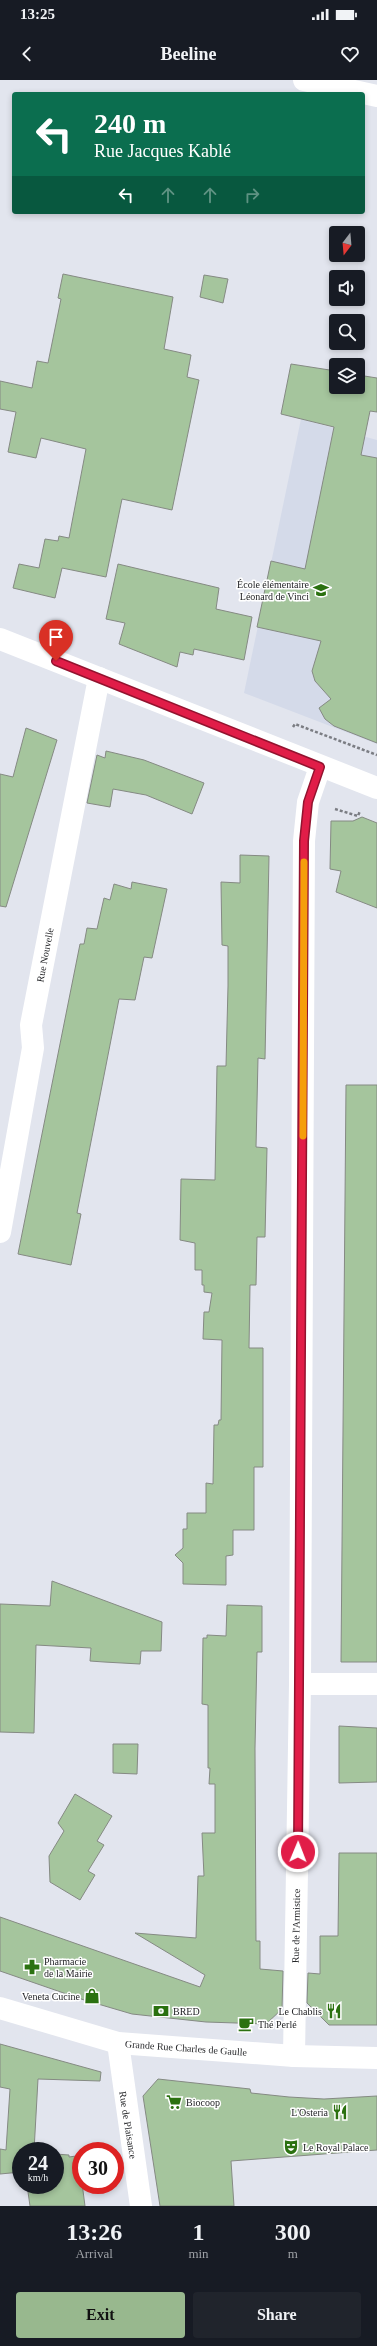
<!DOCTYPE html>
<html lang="en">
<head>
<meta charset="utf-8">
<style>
	body { margin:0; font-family:Georgia,serif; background:#20242c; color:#f1f3f6; height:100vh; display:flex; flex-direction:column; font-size:15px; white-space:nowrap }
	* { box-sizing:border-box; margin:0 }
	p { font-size:13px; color:#9ea1a6 }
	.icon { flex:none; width:22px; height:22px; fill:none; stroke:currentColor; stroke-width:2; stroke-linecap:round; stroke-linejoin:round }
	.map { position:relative; height:2126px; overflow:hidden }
	.drawer { display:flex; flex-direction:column; background:#171b24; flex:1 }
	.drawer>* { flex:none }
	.banner { position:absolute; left:12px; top:12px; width:353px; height:122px; border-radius:4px; box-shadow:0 2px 6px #0003; background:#0b6e4f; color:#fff; overflow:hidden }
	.needle { width:26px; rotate:196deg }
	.buttons { position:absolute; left:329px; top:146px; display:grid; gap:8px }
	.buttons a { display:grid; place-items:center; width:36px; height:36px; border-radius:4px; background:#171b24; box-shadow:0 2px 6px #0003; font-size:20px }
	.speed { position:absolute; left:12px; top:2062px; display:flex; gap:8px; font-size:20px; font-weight:700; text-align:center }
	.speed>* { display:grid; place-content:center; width:52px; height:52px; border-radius:50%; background:#171b24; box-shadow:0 2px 6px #0003; line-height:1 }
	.speed small { font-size:10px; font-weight:400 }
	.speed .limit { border:6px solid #d22; background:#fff; color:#111 }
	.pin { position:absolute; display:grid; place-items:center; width:34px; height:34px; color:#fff; margin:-41px -17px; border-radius:50% 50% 50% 0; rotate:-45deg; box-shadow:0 0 4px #0007 }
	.pin .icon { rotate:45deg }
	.me { position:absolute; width:44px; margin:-22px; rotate:1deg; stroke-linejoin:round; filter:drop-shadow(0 0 3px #0008) }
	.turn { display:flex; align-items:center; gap:14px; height:84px; padding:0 16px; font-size:18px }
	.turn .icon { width:52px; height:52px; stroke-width:2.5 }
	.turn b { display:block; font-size:28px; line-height:34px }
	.lanes { display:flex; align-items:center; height:38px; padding:0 16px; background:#0003; justify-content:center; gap:20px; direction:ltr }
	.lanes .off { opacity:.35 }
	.eta { display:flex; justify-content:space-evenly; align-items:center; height:68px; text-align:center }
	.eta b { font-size:24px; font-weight:800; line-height:28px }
	.button { display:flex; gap:8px; margin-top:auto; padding:8px 16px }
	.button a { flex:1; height:46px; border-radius:4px; background:#98b88e; color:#111; font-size:16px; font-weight:800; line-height:46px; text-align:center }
	.button a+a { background:#20242c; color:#f1f3f6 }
	.status { display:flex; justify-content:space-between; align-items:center; height:28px; padding:0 20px; background:#171b24; direction:ltr }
	.status svg { height:11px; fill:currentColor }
	header { display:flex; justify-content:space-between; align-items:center; height:52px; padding:0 16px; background:#171b24; font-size:18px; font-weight:800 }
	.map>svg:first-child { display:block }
	.built { fill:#d4dae9 }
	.building { fill:#a5c59d; stroke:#858a83 }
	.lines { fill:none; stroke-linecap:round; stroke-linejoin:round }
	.path { stroke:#7b7d83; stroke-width:2.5; stroke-dasharray:3 2; stroke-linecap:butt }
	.minor { stroke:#fff; stroke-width:22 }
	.tertiary { stroke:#fff; stroke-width:22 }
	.secondary { stroke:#fff; stroke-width:22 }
	.route-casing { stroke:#92132f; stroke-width:10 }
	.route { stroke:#e11d48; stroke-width:7 }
	.slow { stroke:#f59e0b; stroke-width:7 }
	.labels { text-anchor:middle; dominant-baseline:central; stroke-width:3; stroke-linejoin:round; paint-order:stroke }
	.poi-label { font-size:10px; fill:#232427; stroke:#fff; text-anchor:start }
	.street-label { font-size:10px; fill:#232427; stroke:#fff }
</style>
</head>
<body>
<div class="status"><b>13:25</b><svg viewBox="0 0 49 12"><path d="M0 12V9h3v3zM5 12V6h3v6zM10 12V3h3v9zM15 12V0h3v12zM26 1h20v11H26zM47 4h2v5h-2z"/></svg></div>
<header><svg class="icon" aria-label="back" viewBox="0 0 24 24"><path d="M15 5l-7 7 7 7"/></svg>Beeline<svg class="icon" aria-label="heart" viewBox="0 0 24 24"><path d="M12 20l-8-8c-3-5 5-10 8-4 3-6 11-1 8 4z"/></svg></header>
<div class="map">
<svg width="377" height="2126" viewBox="0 0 377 2126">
	<rect width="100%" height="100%" fill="#e2e5ee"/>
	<!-- built -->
	<path class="built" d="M301,339L377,360V664L244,613Z"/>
	<!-- building -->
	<path class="building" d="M63,194L173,217L164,269L191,275L187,297L199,300L172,430L122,419L106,497L62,488L55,518L13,508L19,484L39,488L45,459L58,461L59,456L69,458L86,369L41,358L36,378L8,372L16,332L0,329V301L32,308L37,281L48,283L61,219L58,218Z
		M204,195L228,199L223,223L200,217Z
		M291,284L336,291V307H358V295L377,298V332L370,331L361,375L377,378V663L334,646L325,639L319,628L331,619L315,601L312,591L321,561L257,547L271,481L305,489L334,347L281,334Z
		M118,484L219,508L216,529L252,537L244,580L194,569L193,575L180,572L177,587L119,564L125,543L106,539Z
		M26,648L57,660L6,827L0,826V694L13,697Z
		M106,671L144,680L204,703L192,734L146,715L113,709L110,727L87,723L97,675L105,678Z
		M362,737L377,743V828L336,812L341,791L330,789L331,741H353Z
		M240,775L269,776L265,979L258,978L256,1067L267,1068L265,1157H257L256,1205H250L249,1268H263V1387H254V1450H233V1475L226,1476V1505L183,1504V1483L175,1475L183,1468V1449H187V1433H206V1403L213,1404L214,1345H218L219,1340H221L222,1260L203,1259L204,1232H209L212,1213L204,1212V1205H202V1190H195V1163L180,1160L181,1099L215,1100L217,986H226L228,906V866L222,865L221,802L240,803Z
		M132,802L167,809L152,878L144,877L135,920L119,919L77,1133L81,1134L71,1185L18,1174L80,864H84L87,848L97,849L104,818L110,820L114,804L131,809Z
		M346,1005H377V1582H341Z
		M52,1501L162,1542L161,1571H141L140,1584L104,1582L90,1581L91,1568L36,1565L34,1653L0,1652V1524L50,1526Z
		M227,1525L262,1526V1572H257L255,1668L256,1861H260V1889L283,1891L282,1929L266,1944L206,1942L132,1934L81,1919L0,1891V1837L200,1907L205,1895L135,1853L196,1858L198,1796H204L202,1753H215V1704H209L210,1688H208V1625L202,1624L203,1558H207V1555L226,1556Z
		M339,1646L377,1648V1702L339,1703Z
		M113,1664H138L137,1694L113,1693Z
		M75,1714L112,1736L97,1761L104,1765L88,1791L95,1795L80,1820L50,1802L49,1776L64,1751L58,1743Z
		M339,1773H377V1945H329L307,1923L308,1893L320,1894V1856H338Z
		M0,1964L101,1992L100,2001L38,1999L34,2071H21V2092L0,2094V2069L6,2070L10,2009L0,2007Z
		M158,1999L250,2009L251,2013L289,2017L324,2019L377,2016V2070L231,2081L234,2126H160L143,2016Z
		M55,2074L69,2075V2077L76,2076L77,2081L79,2080L85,2126H30L27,2105H55Z"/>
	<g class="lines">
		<!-- path -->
		<path class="path" d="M293,647L295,644L377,675
			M335,729L358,736L360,731"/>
		<!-- minor -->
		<path class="minor" d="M304,0L377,16
			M0,1152L33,968L31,945L99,598
			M300,1604H377
			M118,1963L141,2126
			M294,1976L300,1604L304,761L308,722L320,687"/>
		<!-- tertiary -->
		<path class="tertiary" d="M0,1928L118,1963L294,1976L377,1978"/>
		<!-- secondary -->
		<path class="secondary" d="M0,559L377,708"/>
	</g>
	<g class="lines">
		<defs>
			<path id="route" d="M56,581L320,687L308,722L304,761L298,1772"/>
		</defs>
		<!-- route casing -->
		<use href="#route" class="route-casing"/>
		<!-- route -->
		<use href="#route" class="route"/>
		<!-- slow -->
		<path class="slow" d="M303,1056L304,782"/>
	</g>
	<!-- icons -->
	<defs>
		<symbol id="school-bare" viewBox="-9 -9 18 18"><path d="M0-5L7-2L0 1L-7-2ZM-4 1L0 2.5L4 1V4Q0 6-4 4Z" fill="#2b7110" stroke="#fff" stroke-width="2.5" paint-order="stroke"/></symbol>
		<symbol id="pharmacy-bare" viewBox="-9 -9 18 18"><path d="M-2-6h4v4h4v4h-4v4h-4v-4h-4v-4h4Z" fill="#2b7110" stroke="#fff" stroke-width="2.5" paint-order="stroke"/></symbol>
		<symbol id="shop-bare" viewBox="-9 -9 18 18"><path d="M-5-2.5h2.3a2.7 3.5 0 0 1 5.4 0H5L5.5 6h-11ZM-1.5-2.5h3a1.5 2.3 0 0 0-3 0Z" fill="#2b7110" stroke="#fff" stroke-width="2.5" paint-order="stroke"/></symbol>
		<symbol id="bank-bare" viewBox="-9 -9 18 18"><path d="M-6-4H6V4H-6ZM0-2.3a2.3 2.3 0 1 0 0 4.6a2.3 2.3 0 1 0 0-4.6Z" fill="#2b7110" stroke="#fff" stroke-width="2.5" paint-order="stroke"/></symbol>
		<symbol id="restaurant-bare" viewBox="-9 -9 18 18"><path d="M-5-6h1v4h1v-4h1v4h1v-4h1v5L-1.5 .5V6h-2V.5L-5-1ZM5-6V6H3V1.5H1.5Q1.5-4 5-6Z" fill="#2b7110" stroke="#fff" stroke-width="2.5" paint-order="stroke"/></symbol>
		<symbol id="cafe-bare" viewBox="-9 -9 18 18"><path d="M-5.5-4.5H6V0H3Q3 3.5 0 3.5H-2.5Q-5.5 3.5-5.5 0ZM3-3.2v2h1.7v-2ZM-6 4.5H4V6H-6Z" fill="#2b7110" stroke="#fff" stroke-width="2.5" paint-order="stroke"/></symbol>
		<symbol id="supermarket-bare" viewBox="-9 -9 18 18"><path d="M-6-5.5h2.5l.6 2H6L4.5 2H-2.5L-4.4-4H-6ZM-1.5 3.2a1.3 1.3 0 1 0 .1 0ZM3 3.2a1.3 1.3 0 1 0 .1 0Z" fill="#2b7110" stroke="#fff" stroke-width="2.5" paint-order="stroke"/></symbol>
		<symbol id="theatre-bare" viewBox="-9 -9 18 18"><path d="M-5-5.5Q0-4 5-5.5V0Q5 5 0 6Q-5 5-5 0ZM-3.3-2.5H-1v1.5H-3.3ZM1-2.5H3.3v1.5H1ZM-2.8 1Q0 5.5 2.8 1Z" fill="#2b7110" stroke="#fff" stroke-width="2.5" paint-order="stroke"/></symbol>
	</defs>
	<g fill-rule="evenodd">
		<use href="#school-bare" x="310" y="499" width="22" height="22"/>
		<use href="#pharmacy-bare" x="21" y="1876" width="22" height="22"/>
		<use href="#shop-bare" x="81" y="1905" width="22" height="22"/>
		<use href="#bank-bare" x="150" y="1920" width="22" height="22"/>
		<use href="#restaurant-bare" x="323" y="1920" width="22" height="22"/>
		<use href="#cafe-bare" x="235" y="1933" width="22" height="22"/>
		<use href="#supermarket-bare" x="163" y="2011" width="22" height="22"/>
		<use href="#restaurant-bare" x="329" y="2021" width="22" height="22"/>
		<use href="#theatre-bare" x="280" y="2056" width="22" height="22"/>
	</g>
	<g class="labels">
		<!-- poi labels -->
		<g class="poi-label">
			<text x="309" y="504" text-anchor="end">École élémentaire<tspan x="309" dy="12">Léonard de Vinci</tspan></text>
			<text x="44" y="1881">Pharmacie<tspan x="44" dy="12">de la Mairie</tspan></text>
			<text x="80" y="1916" text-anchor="end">Veneta Cucine</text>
			<text x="173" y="1931">BRED</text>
			<text x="322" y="1931" text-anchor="end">Le Chablis</text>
			<text x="258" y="1944">Thé Perlé</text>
			<text x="186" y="2022">Biocoop</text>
			<text x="328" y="2032" text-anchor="end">L'Osteria</text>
			<text x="303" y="2067">Le Royal Palace</text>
		</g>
		<!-- street labels -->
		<g class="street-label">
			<text transform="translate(45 875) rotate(-79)">Rue Nouvelle</text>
			<text transform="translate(296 1846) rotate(-89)">Rue de l'Armistice</text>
			<text transform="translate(186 1968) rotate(4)">Grande Rue Charles de Gaulle</text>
			<text transform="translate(128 2045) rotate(81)">Rue de Plaisance</text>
		</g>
	</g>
</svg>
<div class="buttons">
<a><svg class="needle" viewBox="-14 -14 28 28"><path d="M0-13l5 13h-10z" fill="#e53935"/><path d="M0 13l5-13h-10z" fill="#9ea1a6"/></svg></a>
<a><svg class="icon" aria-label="sound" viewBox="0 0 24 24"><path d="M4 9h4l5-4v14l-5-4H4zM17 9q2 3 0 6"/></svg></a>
<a><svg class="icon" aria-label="search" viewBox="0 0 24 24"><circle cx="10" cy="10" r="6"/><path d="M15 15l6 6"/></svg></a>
<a><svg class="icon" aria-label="layers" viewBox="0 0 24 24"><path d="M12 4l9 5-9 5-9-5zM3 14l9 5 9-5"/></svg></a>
</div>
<div class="speed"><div>24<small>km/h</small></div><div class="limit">30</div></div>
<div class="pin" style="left:56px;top:581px;background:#d93025"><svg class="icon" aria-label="arrive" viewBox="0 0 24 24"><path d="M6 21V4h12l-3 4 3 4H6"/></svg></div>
<svg class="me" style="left:298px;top:1772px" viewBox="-20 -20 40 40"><circle r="17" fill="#e11d48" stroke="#fff" stroke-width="3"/><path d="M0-11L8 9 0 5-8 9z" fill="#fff"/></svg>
<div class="banner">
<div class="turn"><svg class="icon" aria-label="left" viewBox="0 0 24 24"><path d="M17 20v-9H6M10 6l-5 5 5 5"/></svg><div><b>240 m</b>Rue Jacques Kablé</div></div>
<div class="lanes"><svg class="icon" aria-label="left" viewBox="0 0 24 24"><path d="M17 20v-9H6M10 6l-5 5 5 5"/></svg><svg class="icon off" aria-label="ahead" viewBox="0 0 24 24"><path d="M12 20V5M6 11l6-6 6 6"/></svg><svg class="icon off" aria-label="ahead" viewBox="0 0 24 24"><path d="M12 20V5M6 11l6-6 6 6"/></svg><svg class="icon off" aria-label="right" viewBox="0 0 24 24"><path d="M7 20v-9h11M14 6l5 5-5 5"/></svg></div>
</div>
</div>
<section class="drawer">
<div class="eta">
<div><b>13:26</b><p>Arrival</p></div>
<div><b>1</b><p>min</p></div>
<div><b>300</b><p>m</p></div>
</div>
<div class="button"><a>Exit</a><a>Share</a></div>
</section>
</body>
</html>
